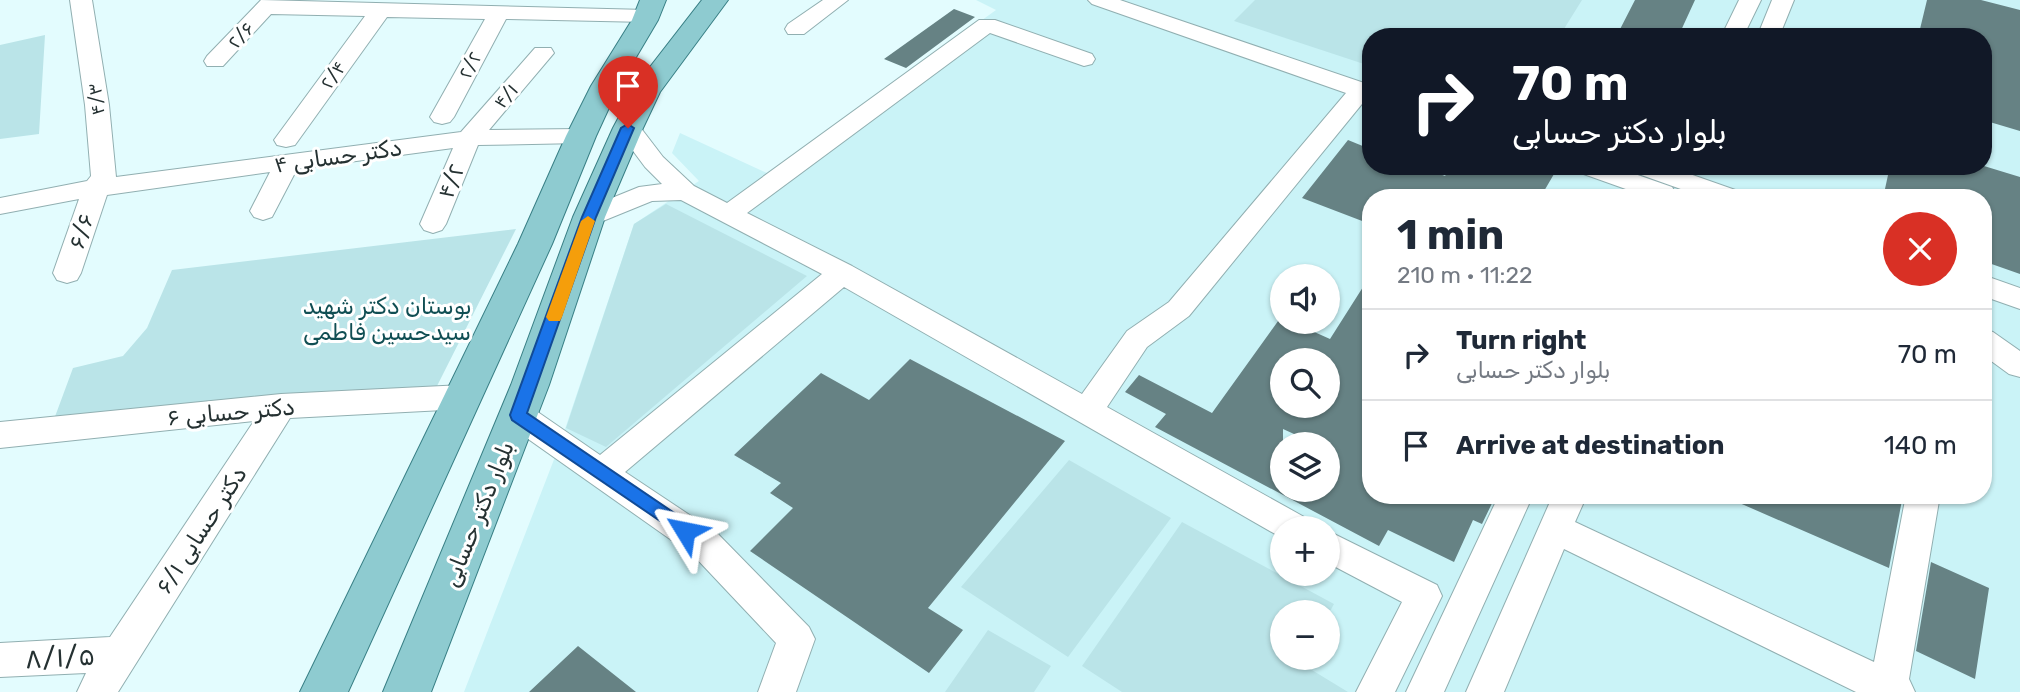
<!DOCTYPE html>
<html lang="en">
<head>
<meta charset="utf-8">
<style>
	body { margin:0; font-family:Rubik,"Noto Sans Arabic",sans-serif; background:#f2f2f3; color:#1f2937; height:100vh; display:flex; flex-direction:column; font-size:26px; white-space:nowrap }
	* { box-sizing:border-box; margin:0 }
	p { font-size:23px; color:#747a83 }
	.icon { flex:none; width:38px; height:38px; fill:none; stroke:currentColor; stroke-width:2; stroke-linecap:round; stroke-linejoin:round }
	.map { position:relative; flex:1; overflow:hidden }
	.details { position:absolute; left:1362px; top:189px; width:630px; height:315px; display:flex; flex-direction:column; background:#fff; border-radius:28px; box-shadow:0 2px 5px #0004 }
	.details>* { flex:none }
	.hud { position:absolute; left:1362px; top:28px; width:630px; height:147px; border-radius:28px; box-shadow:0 2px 5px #0004; background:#111827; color:#fff; overflow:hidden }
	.tools { position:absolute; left:1270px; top:264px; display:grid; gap:14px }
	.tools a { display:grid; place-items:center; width:70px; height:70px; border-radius:50%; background:#fff; box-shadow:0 2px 5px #0004; font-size:35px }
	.pin { position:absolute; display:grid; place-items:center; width:60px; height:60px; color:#fff; margin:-72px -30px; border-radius:50% 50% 50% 0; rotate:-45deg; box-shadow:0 0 7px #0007 }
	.pin .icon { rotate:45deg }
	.me { position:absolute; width:77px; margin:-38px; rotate:305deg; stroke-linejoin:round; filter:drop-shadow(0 0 5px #0008) }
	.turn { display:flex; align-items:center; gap:24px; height:147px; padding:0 35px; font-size:32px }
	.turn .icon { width:91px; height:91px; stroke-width:2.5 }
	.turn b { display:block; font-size:49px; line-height:60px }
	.round { display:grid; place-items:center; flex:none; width:74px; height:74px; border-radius:37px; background:#f2f2f3 }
	.overview { display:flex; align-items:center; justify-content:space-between; height:119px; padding:0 35px }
	h1 { font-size:42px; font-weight:700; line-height:52px }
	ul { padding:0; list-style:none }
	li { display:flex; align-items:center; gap:21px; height:91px; padding:0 35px; border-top:2px solid #e0e1e3 }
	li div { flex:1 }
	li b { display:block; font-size:26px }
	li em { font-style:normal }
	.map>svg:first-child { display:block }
	.built { fill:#caf3f7; fill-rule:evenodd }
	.green { fill:#bae4e8 }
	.building { fill:#668284; fill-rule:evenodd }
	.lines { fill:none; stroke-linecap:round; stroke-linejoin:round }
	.minor-casing { stroke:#91afb1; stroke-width:2 }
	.major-casing { stroke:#387f85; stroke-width:2 }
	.minor { fill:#fff; fill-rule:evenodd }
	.major { fill:#8ecbd0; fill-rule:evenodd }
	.route { fill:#1a73e8; stroke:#114b97; stroke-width:2 }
	.slow { fill:#f59e0b }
	.labels { text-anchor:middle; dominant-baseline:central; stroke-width:6; stroke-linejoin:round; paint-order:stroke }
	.far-street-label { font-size:19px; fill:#253132; stroke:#fff }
	.street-label { font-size:23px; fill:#253132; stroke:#fff }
	.park-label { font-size:23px; fill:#104e53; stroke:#fff }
	.near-street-label { font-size:28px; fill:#253132; stroke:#fff }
</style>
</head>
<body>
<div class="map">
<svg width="2020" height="692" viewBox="0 0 2020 692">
	<rect width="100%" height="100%" fill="#e3fcfe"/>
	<!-- built -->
	<path class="built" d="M976,0H2020V692H464L560,444L634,224L699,181L672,153L680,133L769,174L996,10ZM1370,37H1983V166H1370ZM1370,198H1983V495H1370ZM1283,276H1328V322H1283ZM1283,360H1328V406H1283ZM1283,444H1328V490H1283ZM1283,528H1328V574H1283ZM1283,612H1328V658H1283Z"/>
	<!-- green -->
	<path class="green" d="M1255,0H1582L1559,37H1370V66L1234,21Z
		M45,35L39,134L0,139V45Z
		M666,204L807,276L606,447L566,428L634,224Z
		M516,229L434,392L53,422L73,368L123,356L147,328L172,270Z
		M1069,460L1171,518L1068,657L961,587Z
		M1182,522L1334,604L1328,615V612H1283V658H1305L1302,664L1348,692H1122L1082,666Z
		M988,630L1051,666L1034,692H945Z"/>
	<!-- building -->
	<path class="building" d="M1635,0H1695L1678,37H1616Z
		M1927,0H1981L2020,10V131L1983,120V37H1949L1920,29Z
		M954,9L975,17L906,68L884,59Z
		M1348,140L1370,149V166H1419L1445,176L1452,166H1533L1554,174L1540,198H1370V224L1302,198Z
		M1890,166H1984L2020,177V274L1983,261V198H1883Z
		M1370,276V495H1496L1482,524L1473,520L1454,562L1388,530L1379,546L1155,427L1166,414L1125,392L1139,375L1212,413L1281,317L1283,322H1292L1330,339ZM1283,360H1328V406H1283ZM1283,429L1316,444H1328V490H1283Z
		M910,359L1065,441L928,608L963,630L929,673L750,551L793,508L770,493L781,483L734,455L821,373L869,400Z
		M1721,495H1903L1889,568Z
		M1931,562L1989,588L1975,679L1916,651Z
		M578,646L636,692H529Z"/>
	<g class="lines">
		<defs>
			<path id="minor" d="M70,0H92L109,105L116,177L461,132L535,48H551L554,53L489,130L581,129L590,131L593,136L590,141L581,143L478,145L446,224L442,230L433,233L424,230L420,224L453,148L297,169L272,217L263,220L254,217L250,211L270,172L107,195L81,273L77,280L67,283L57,280L53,273L79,199L0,214V198L87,181L91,176L85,105Z
				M261,0L647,10L655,11L658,16L655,21L647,22L506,19L454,117L450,122L442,124L434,122L430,117L485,19L387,17L295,145L286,147L277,145L274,140L365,16L271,14L223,66H207L204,61L207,56Z
				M823,0H848L804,34H788L785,29L788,24Z
				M1088,0H1120L1370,85V100L1366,99L1189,316L1147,347L1107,407L1306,518L1311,528H1283L1282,538L844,287L625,472L718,534L809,627L815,639L796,692H758L776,643L694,556L507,424L502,415L507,406L518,403L529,406L600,455L822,274L681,200L652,201L598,223L589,226L580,223L576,217L580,211L639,187L662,184L645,167L616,128L619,123L628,121L637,123L663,157L694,186L727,203L979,20H995L1092,54L1095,59L1092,64L1084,66L990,33L747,213L852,266L1082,394L1127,331L1169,302L1346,93L1092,4Z
				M1739,0H1761L1743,37H1721Z
				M1772,0H1794L1779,37H1757Z
				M1575,166H1612L1672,187L1676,193L1673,198H1651L1578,172Z
				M1630,166H1667L1741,192L1745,198H1706L1633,172Z
				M1983,275L2020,288V309L1983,296Z
				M1983,329L1993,332L2020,351V377L2009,374L1983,355Z
				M463,385L474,389L479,397L474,405L463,409L290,418L118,692H77L86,673L0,677V643L110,637L254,421L0,448V422L281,394Z
				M1499,495H1533L1444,692H1406Z
				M1553,495H1587L1575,522L1874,662L1906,495H1940L1909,679L1915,692H1856L1564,549L1504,692H1466Z
				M1328,531L1437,585L1442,596L1395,692H1356L1402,602L1328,563Z"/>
			<path id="major" d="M640,0H666L658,20L619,86L596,136L552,244L348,692H300L518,244L566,136L591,86L632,20Z
				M702,0H728L660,92L643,128L605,217L549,385L431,692H383L511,385L573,217L613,128L636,85Z"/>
		</defs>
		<!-- minor casing -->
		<use href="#minor" class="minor-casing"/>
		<!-- major casing -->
		<use href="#major" class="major-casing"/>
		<!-- minor -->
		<use href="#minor" class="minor"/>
		<!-- major -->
		<use href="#major" class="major"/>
	</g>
	<!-- route -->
	<path class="route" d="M628,124L634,128L596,217L527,413L692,525L695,531L692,536L685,538L512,420L510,415L582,217L621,128Z"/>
	<!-- slow -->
	<path class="slow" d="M588,216L595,221L562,317L560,321H549L546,317L581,221Z"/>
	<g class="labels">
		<!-- far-street labels -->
		<g class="far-street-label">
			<text transform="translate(241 35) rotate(-47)">۲/۶</text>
			<text transform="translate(470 65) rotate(-62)">۲/۲</text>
			<text transform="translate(333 75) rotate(-54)">۲/۴</text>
			<text transform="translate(506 96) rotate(-49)">۴/۱</text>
			<text transform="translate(96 99) rotate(-97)">۴/۳</text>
		</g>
		<!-- street labels -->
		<g class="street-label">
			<text transform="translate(338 156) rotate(-8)">دکتر حسابی ۴</text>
			<text transform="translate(451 181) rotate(-68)">۴/۲</text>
			<text transform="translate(81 231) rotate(-71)">۶/۶</text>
			<text transform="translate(231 412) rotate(-5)">۶ دکتر حسابی</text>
			<text transform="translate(478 514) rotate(-68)">بلوار دکتر حسابی</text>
			<text transform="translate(201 530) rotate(-57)">۶/۱ دکتر حسابی</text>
		</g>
		<!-- park labels -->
		<g class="park-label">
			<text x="387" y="306">بوستان دکتر شهید<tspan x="387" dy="26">سیدحسین فاطمی</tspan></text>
		</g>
		<!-- near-street labels -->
		<g class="near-street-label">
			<text transform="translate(60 657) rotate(-3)">۸/۱/۵</text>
		</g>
	</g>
</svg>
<div class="tools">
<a><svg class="icon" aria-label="sound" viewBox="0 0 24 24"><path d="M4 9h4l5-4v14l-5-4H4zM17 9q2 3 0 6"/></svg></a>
<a><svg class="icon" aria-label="search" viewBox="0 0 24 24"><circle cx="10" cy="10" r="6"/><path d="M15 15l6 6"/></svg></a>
<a><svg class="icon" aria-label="layers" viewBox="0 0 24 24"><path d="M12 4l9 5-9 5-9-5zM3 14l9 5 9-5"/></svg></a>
<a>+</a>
<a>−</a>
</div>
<div class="pin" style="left:628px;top:128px;background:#d93025"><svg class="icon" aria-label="arrive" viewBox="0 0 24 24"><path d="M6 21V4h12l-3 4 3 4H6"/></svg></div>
<svg class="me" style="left:685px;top:531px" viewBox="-20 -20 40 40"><path d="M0-17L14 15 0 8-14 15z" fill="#1a73e8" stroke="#fff" stroke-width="4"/></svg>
<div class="hud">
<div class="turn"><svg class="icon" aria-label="right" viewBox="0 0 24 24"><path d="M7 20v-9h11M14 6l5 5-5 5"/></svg><div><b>70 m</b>بلوار دکتر حسابی</div></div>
</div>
<section class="details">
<div class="overview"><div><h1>1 min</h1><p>210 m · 11:22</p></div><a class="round" style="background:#d93025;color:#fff"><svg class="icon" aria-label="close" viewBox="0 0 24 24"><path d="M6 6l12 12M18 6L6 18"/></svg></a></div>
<ul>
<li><svg class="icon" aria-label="right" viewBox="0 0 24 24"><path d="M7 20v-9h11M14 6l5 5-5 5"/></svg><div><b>Turn right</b><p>بلوار دکتر حسابی</p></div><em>70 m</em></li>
<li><svg class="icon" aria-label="arrive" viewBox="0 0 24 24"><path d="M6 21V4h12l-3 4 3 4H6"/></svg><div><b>Arrive at destination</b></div><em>140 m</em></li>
</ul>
</section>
</div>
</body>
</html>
